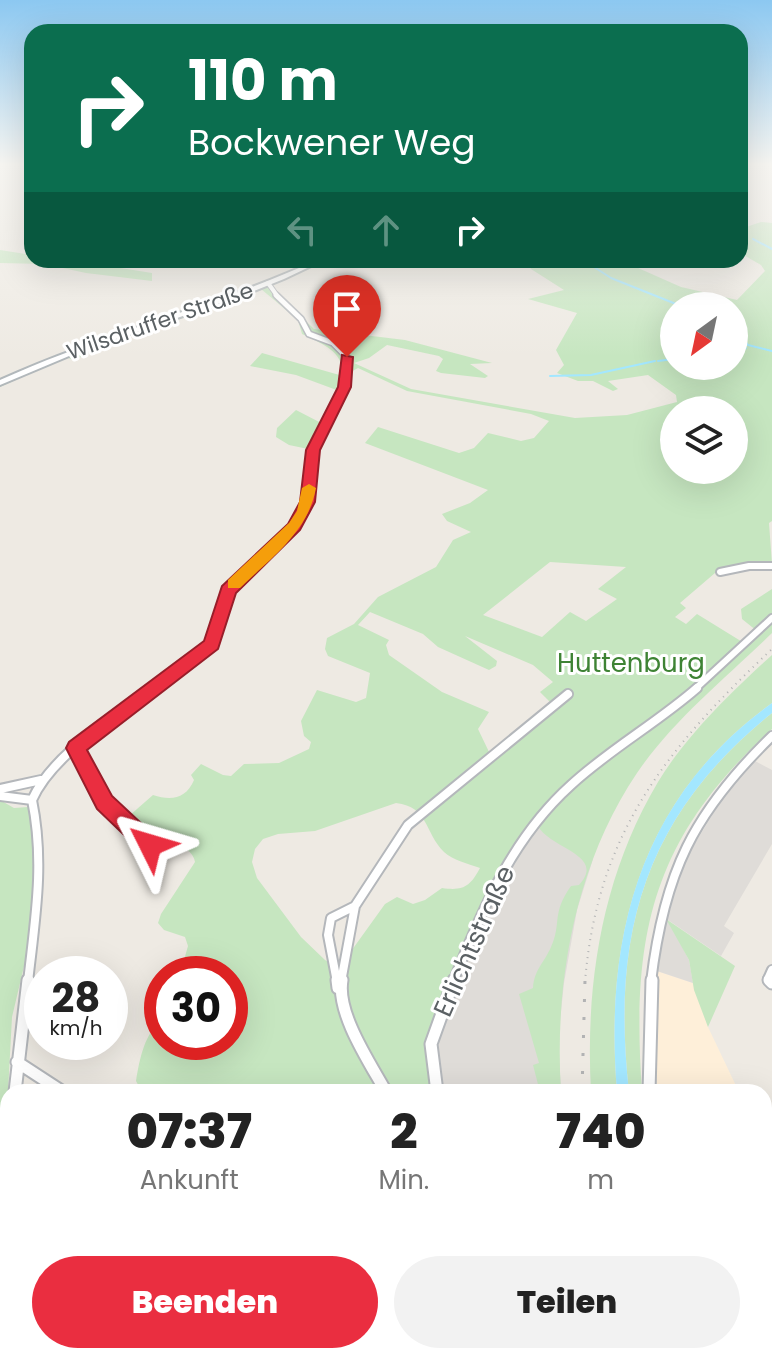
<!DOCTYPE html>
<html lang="de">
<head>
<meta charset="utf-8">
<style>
	body { margin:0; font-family:Poppins,sans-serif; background:#f2f2f2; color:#222; height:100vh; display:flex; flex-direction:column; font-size:30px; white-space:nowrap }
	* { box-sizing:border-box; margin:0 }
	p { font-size:26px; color:#767676 }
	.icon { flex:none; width:44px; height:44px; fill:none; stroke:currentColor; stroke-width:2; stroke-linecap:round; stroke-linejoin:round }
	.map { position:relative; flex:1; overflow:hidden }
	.sheet { position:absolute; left:0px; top:1084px; width:772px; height:280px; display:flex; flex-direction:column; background:#fff; border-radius:24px 24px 0 0; box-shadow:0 8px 32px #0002 }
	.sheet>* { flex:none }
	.guide { position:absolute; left:24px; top:24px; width:724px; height:244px; border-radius:24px; box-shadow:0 8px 32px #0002; background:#0b6e4f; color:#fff; overflow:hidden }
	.needle { width:52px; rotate:213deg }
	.controls { position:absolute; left:660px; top:292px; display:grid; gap:16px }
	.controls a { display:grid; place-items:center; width:88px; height:88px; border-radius:50%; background:#fff; box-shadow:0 8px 32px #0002; font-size:40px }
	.speed { position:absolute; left:24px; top:956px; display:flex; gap:16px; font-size:40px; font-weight:700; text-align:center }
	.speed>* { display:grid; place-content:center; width:104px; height:104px; border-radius:50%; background:#fff; box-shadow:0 8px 32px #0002; line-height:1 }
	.speed small { font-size:20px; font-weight:400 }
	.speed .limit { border:12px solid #d22; background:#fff; color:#111 }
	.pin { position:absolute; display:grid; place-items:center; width:68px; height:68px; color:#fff; margin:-82px -34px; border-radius:50% 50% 50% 0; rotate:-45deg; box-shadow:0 0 8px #0007 }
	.pin .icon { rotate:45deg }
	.me { position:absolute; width:88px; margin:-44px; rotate:310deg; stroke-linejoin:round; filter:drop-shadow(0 0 6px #0008) }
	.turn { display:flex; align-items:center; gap:28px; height:168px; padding:0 32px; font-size:36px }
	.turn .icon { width:104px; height:104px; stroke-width:2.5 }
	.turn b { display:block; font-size:56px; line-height:68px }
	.lanes { display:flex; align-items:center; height:76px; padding:0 32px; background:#0003; justify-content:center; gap:40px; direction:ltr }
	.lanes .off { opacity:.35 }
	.eta { display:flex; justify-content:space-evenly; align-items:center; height:136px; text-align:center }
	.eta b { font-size:48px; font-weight:800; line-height:56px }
	.cta { display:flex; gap:16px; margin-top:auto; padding:16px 32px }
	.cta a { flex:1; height:92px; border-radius:48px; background:#ea2e40; color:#fff; font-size:32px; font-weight:800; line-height:92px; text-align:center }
	.cta a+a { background:#f2f2f2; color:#222 }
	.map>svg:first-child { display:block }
	.commercial { fill:#feefd9 }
	.industrial { fill:#dfdcd8 }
	.green { fill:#c6e6c0; fill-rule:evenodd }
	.water { fill:#a3e7ff }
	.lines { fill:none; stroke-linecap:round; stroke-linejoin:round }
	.stream { stroke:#a3e7ff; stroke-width:2 }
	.building { fill:#cbc7c3; stroke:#d3cbc2; stroke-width:2 }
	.minor-far4-casing { stroke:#b4b7bb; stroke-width:6 }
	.minor-far3-casing { stroke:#b4b7bb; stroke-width:8 }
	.minor-far2-casing { stroke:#b4b7bb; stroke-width:10 }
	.minor-far1-casing { stroke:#b4b7bb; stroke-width:12 }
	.minor-casing { stroke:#b4b7bb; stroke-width:15 }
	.secondary-casing { stroke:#b2b8bb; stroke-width:4 }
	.minor-far4 { stroke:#fff; stroke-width:4 }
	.minor-far3 { stroke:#fff; stroke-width:5 }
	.minor-far2 { stroke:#fff; stroke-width:6 }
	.minor-far1 { stroke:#fff; stroke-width:8 }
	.minor { stroke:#fff; stroke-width:11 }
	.secondary { fill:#fff; fill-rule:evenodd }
	.rail-far1 { stroke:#b2b3b4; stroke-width:2; stroke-dasharray:1 5; stroke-linecap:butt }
	.rail { stroke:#b2b3b4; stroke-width:3; stroke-dasharray:3 15; stroke-linecap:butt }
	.route { fill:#ea2e40; stroke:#981e2a; stroke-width:2 }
	.slow { fill:#f59e0b }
	.labels { text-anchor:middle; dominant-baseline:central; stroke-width:6; stroke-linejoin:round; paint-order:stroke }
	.far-street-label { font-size:22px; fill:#5b6164; stroke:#fff }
	.park-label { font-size:26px; fill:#3e8334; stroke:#fff }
	.street-label { font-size:26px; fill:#5b6164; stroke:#fff }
</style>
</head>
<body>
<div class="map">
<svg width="772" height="1364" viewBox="0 0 772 1364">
	<rect width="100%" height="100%" fill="#eeeae3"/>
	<!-- commercial -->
	<path class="commercial" d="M657,971L693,983L708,1027L739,1092H657L655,1012Z
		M764,1145L772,1162V1364H731L729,1356H764Z"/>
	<!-- industrial -->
	<path class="industrial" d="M755,761L772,770V844L724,926L734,933L721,956L668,920L689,960L693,983L657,971L673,886L681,866L719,804Z
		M536,822L593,859L577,910L564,983L558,1040L561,1092H437L433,1070L436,1025L485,907Z"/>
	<!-- green -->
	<path class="green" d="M761,222L772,223V521L769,523L772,564L722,567L680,603L686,608L675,617L686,624L697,614L744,643L757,631L742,619L741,609L772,589V633C727,677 673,720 637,773C575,865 554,983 561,1092H540L533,1065L539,1063L519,994L533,988C534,970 544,963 551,947C562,923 551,914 571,886L579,885C608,853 545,849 536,822L503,870L431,1044L437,1092H203L195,1085L159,1092L141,1090L136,1081C140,1057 144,1036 162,1018V1042H230V974H180L188,946L185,937L164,930L158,923L161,914L195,862C193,843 148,832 130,821L129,816L153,795C171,801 186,799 194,780L191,775L201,764L223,775L231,776L244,764L279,763L309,749L311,742L304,736L301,721L317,690L356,702L366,698L370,673L328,656L325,649L327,638L354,624L378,597L436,567L453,540L471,532L447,521L442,514L470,503L488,490L365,443L378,427L459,453L474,448L488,433L521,441L534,438L549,421L531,414L407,391L358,368L349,373L342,392L296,375L250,366L262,353L343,376C344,351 322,344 302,334L298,320L261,289L235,301L82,351L86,355L73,360L66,357L0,387V383L67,352L271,284L280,296L314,329L405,340L492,363L470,364L488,376L485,378L441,373L436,371L443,359L439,356L387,345L369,358L354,363L411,389L575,418L627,415L677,402L676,395L648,375L608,381L618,389L613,391L593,381H578L557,373L564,365L556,350L577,313L528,299L564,290L531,269L527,260H620L681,287L737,300L765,271L761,265L740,253L743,242L740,229ZM674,306H734V366H674ZM674,410H734V470H674ZM550,562L626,567L598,589L617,599L586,621L570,612L542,637L483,615ZM370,612L423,634L438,647L489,670L496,666L497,661L465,636L533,665L553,682L540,692L551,703L490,754L478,729L489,712L442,692L389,655L386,645L389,640L358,625ZM396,803C429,807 424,832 444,852C452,860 469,864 480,868C470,887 463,891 442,888L425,900L413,904L397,897L385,904L344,961L332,964L325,960L301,937L257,878L252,862L255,849L263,839L278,834L315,831Z
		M0,250L32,255V260H70L152,273V281L86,273L44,264L0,263Z
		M296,410L325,425L313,450L289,445L276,437L277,428Z
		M772,655V703C640,798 604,937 617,1092H591C585,984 602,876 658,782C685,737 733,690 772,655Z
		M772,713V729C652,838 631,934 642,1092H629C611,933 645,815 772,713Z
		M0,800L14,808L28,807L32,815L36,862L30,941L12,1017L8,1092V1356H70L72,1364H0Z
		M666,919L735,966L708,1027L694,990L689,960Z
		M76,1356H246L245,1364H78Z
		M393,1356H472L473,1364H394Z"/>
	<!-- water -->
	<path class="water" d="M772,703V713C645,815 611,933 629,1092H617C604,936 640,798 772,703Z"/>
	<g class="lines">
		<!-- stream -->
		<path class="stream" d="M753,239L772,249
			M596,260L594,267L611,278L681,306
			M734,330L748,345L772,351
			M734,352L746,348
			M658,361L674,359
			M550,376L591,375L655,361"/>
	</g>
	<!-- building -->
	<path class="building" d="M508,1356H561L562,1364H509Z"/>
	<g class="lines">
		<defs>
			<path id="minor-far4" d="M268,283L278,297"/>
			<path id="minor-far3" d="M276,295L301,319L309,334L333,343L347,357L344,387L310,459V467"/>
			<path id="minor-far2" d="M720,572L749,566H772
				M152,690L212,644L228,590L294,527L305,511L310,465
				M694,690L772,618"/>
			<path id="minor-far1" d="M75,748L105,803L150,845
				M0,789L41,780
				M0,796L32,800
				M32,800C53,753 114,719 155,688
				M28,982C35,919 45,863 32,800
				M337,982L328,935L331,918L355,906
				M341,982L355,906L408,825L568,694
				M453,982C482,910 512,838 571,785C610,749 657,723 697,688
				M651,982C664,873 693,813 772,736
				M771,982L768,979L772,970"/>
			<path id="minor" d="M337,980L338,988
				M342,980C336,1013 370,1063 386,1092
				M769,980L772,983
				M17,1062L63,1092
				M15,1092L28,980
				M437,1092L431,1044L454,980
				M649,1092L652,980
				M772,1122V1136
				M327,1356V1364
				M472,1356L473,1364
				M700,1356L703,1364"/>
			<path id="secondary" d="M317,260H324L284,279L244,295L81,351L0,385V380C103,333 214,307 317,260Z"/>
		</defs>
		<!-- minor-far4 casing -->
		<use href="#minor-far4" class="minor-far4-casing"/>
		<!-- minor-far3 casing -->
		<use href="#minor-far3" class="minor-far3-casing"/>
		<!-- minor-far2 casing -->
		<use href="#minor-far2" class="minor-far2-casing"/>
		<!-- minor-far1 casing -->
		<use href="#minor-far1" class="minor-far1-casing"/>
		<!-- minor casing -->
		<use href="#minor" class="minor-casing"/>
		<!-- secondary casing -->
		<use href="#secondary" class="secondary-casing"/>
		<!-- minor-far4 -->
		<use href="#minor-far4" class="minor-far4"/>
		<!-- minor-far3 -->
		<use href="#minor-far3" class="minor-far3"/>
		<!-- minor-far2 -->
		<use href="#minor-far2" class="minor-far2"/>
		<!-- minor-far1 -->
		<use href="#minor-far1" class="minor-far1"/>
		<!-- minor -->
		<use href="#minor" class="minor"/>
		<!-- secondary -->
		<use href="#secondary" class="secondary"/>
		<!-- rail-far1 -->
		<path class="rail-far1" d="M585,982C597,833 667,748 772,649"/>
		<!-- rail -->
		<path class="rail" d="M582,1092L585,980
			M626,1356L628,1364"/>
	</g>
	<!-- sky -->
	<linearGradient id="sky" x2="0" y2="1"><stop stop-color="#8cc8f1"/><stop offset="0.46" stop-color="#f7f6f2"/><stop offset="1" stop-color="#f7f6f2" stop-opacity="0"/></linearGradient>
	<rect width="772" height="357" fill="url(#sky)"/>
	<!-- route -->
	<path class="route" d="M342,355L353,357L351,387L320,450L315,502L300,530L236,593L218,649L87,750L112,796L157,838L160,845L157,852L150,854L142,852L97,809L66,748L69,742L204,641L222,586L288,524L300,502L306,450L338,387Z"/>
	<!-- slow -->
	<path class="slow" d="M309,484L316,488C308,532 271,558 240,588H228V580L289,523L297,511L302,488Z"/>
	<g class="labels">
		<!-- far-street labels -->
		<g class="far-street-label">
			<text transform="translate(160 321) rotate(-19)">Wilsdruffer Straße</text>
		</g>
		<!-- park labels -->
		<g class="park-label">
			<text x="631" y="663">Huttenburg</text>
		</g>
		<!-- street labels -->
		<g class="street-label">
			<text transform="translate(474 941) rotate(-66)">Erlichtstraße</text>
		</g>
	</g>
</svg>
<div class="controls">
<a><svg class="needle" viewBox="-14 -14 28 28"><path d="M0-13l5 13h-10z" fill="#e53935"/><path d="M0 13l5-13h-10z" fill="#767676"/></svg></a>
<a><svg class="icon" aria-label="layers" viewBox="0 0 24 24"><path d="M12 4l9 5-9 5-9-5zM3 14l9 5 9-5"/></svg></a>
</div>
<div class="speed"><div>28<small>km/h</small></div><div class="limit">30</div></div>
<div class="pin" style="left:347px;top:357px;background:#d93025"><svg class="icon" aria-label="arrive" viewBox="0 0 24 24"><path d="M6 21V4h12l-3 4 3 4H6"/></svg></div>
<svg class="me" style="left:150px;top:845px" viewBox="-20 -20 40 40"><path d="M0-17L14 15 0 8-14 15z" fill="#ea2e40" stroke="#fff" stroke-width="4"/></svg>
<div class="guide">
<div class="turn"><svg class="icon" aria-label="right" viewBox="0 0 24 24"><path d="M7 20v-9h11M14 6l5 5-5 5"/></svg><div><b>110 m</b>Bockwener Weg</div></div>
<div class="lanes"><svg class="icon off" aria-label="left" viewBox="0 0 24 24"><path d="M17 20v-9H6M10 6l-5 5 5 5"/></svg><svg class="icon off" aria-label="ahead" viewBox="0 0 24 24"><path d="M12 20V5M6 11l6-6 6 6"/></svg><svg class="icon" aria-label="right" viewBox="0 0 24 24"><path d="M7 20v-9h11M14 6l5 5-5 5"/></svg></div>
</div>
<section class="sheet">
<div class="eta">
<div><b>07:37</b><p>Ankunft</p></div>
<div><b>2</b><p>Min.</p></div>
<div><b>740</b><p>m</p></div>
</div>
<div class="cta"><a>Beenden</a><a>Teilen</a></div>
</section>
</div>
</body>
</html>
